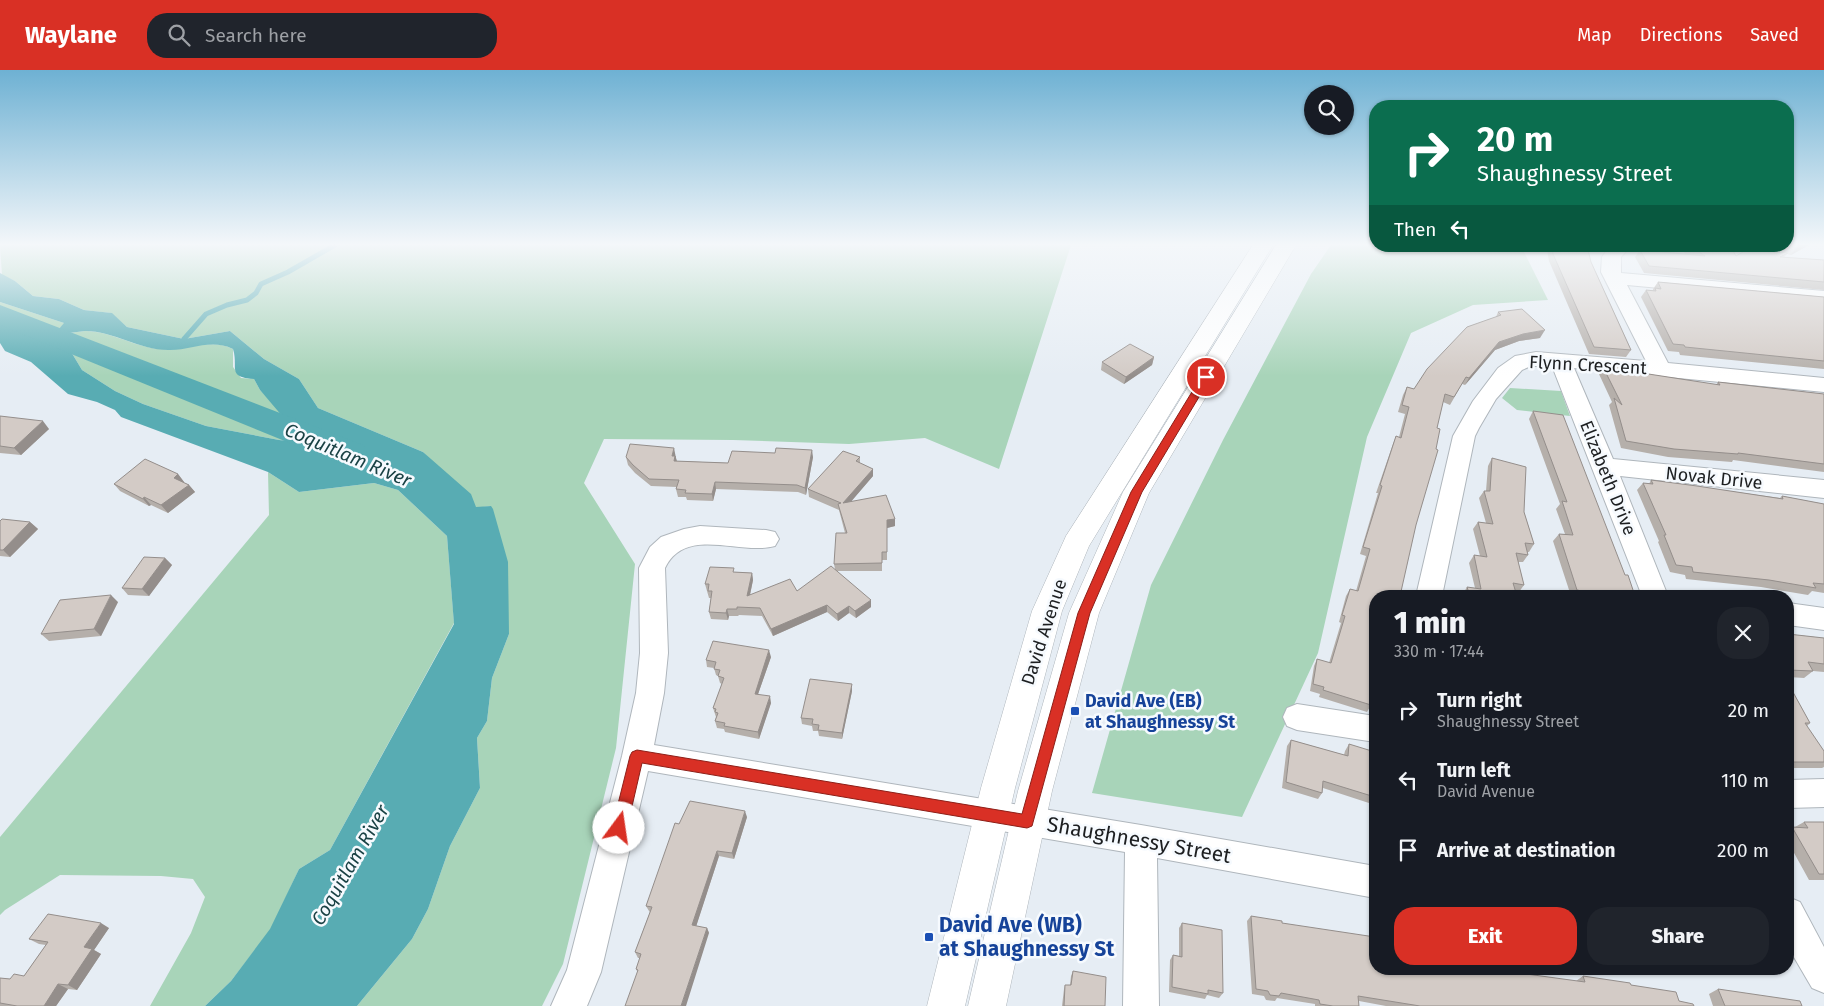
<!DOCTYPE html>
<html lang="en">
<head>
<meta charset="utf-8">
<style>
	body { margin:0; font-family:"Fira Sans",sans-serif; background:#20242c; color:#f1f3f6; height:100vh; display:flex; flex-direction:column; font-size:19px; white-space:nowrap }
	* { box-sizing:border-box; margin:0 }
	p { font-size:16px; color:#9ea1a6 }
	.icon { flex:none; width:28px; height:28px; fill:none; stroke:currentColor; stroke-width:2; stroke-linecap:round; stroke-linejoin:round }
	.map { position:relative; flex:1; overflow:hidden }
	.panel { position:absolute; left:1369px; top:520px; width:425px; height:385px; display:flex; flex-direction:column; background:#171b24; border-radius:20px; box-shadow:0 1px 4px #0004 }
	.panel>* { flex:none }
	.banner { position:absolute; left:1369px; top:30px; width:425px; height:152px; border-radius:20px; box-shadow:0 1px 4px #0004; background:#0b6e4f; color:#fff; overflow:hidden }
	.controls { position:absolute; left:1304px; top:15px; display:grid; gap:10px }
	.controls a { display:grid; place-items:center; width:50px; height:50px; border-radius:50%; background:#171b24; box-shadow:0 1px 4px #0004; font-size:25px }
	.pin { position:absolute; display:grid; place-items:center; width:42px; height:42px; color:#fff; margin:-21px; border:2px solid #fff; border-radius:50%; box-shadow:0 1px 5px #0007 }
	.me { position:absolute; width:55px; margin:-28px; rotate:14deg; stroke-linejoin:round; filter:drop-shadow(0 0 4px #0008) }
	.turn { display:flex; align-items:center; gap:18px; height:105px; padding:0 25px; font-size:22px }
	.turn .icon { width:65px; height:65px; stroke-width:2.5 }
	.turn b { display:block; font-size:35px; line-height:42px }
	.then { display:flex; align-items:center; height:48px; padding:0 25px; background:#0003; gap:10px; font-size:19px }
	.round { display:grid; place-items:center; flex:none; width:52px; height:52px; border-radius:20px; background:#20242c }
	.headline { display:flex; align-items:center; justify-content:space-between; height:85px; padding:0 25px }
	h1 { font-size:30px; font-weight:800; line-height:38px }
	.cta { display:flex; gap:10px; margin-top:auto; padding:10px 25px }
	.cta a { flex:1; height:58px; border-radius:20px; background:#d93025; color:#fff; font-size:20px; font-weight:800; line-height:58px; text-align:center }
	.cta a+a { background:#20242c; color:#f1f3f6 }
	ul { padding:0; list-style:none }
	li { display:flex; align-items:center; gap:15px; height:70px; padding:0 25px }
	li div { flex:1 }
	li b { display:block; font-size:19px }
	li em { font-style:normal }
	header { display:flex; align-items:center; gap:30px; box-sizing:border-box; height:70px; padding:0 25px; background:#d93025; color:#fff }
	header strong { font-size:24px }
	nav { display:flex; gap:28px; margin-inline-start:auto; font-size:18px }
	.search { width:350px; height:45px; background:#20242c; display:flex; align-items:center; gap:12px; box-sizing:border-box; padding:0 18px; border-radius:20px; color:#9ea1a6; font-size:19px }
	.map>svg:first-child { display:block }
	.green { fill:#a8d4b9 }
	.water { fill:#58acb3; fill-rule:evenodd }
	.lines { fill:none; stroke-linecap:round; stroke-linejoin:round }
	.stream { stroke:#58acb3; stroke-width:5 }
	.river { fill:#58acb3; fill-rule:evenodd }
	.minor-casing { stroke:#afb6bc; stroke-width:2 }
	.major-casing { stroke:#afb6bc; stroke-width:1 }
	.minor { fill:#fff; fill-rule:evenodd }
	.major { fill:#fff; fill-rule:evenodd }
	.wall { fill:#b5afaa }
	.shaded-wall { fill:#948e8b }
	.building { fill:#d3cbc6; stroke:#948e8b }
	.route { fill:#d93025; stroke:#8d1f18 }
	.transit-dot { fill:#1a4fb4; stroke:#f6fafe; stroke-width:2 }
	.labels { text-anchor:middle; dominant-baseline:central; stroke-width:5; stroke-linejoin:round; paint-order:stroke }
	.street-label { font-size:18px; fill:#1d1f21; stroke:#f6fafe }
	.transit-label { font-size:18px; font-weight:bold; fill:#164399; stroke:#f6fafe; text-anchor:start }
	.water-label { font-size:19px; font-style:italic; fill:#1a4245; stroke:#f6fafe }
	.near-street-label { font-size:21px; fill:#1d1f21; stroke:#f6fafe }
	.near-transit-label { font-size:21px; font-weight:bold; fill:#164399; stroke:#f6fafe; text-anchor:start }
</style>
</head>
<body>
<header>
<strong>Waylane</strong>
<div class="search"><svg class="icon" aria-label="search" viewBox="0 0 24 24"><circle cx="10" cy="10" r="6"/><path d="M15 15l6 6"/></svg>Search here</div>
<nav><a>Map</a><a>Directions</a><a>Saved</a></nav>
</header>
<div class="map">
<svg width="1824" height="936" viewBox="0 0 1824 936">
	<rect width="100%" height="100%" fill="#e6edf4"/>
	<!-- green -->
	<path class="green" d="M0,175H1071L999,399L925,368L849,374L733,370L604,369L584,413L635,494L616,678L563,894L542,936H357L412,869L428,839L450,776L480,718L477,668L487,651L492,608L509,564L490,436L476,438L423,382L318,338L299,309L264,289L230,261L184,269L127,257L111,243L84,240L59,229L33,226L15,211L2,205Z
		M1331,175L1521,176L1548,230L1473,235L1411,263L1367,367L1318,583L1242,747L1092,723L1151,515L1223,370L1311,204Z
		M0,232L64,253V254L58,260L31,257L0,245Z
		M85,261C111,261 134,277 160,279C185,282 209,267 233,279V297L241,308L254,309L260,320L289,351L310,359C301,368 292,371 279,370L206,356L143,334L115,321L82,300L67,275V266L69,263Z
		M1510,318L1561,321L1570,346L1517,340L1502,328Z
		M268,402L299,422L374,413L398,420L447,466L454,553L330,780L299,799L271,859L231,911L205,936H150L191,863L205,827L193,809L161,806L60,805L5,840L0,845V767L269,445Z"/>
	<!-- water -->
	<path class="water" d="M0,203L15,211L33,226L59,229L84,240L112,243L127,257L184,269L230,261L264,289L299,309L318,338L423,382L471,424L476,437L491,436L493,439L508,492L509,564L492,608L487,651L477,668L480,718L450,776L428,839L412,869L357,936H205L231,911L270,859L299,799L330,780L454,554L447,466L398,420L374,413L299,422L268,402L121,347L115,340L97,332L68,324L31,292L5,281L0,273V245L31,257L58,260L64,253L0,232ZM85,261C114,261 139,280 168,280C190,281 210,268 233,279C239,298 226,307 254,309L260,320L283,347L310,359C301,368 292,371 279,370L206,356L143,334L115,321L82,300L67,275V266L69,263Z"/>
	<g class="lines">
		<!-- stream -->
		<path class="stream" d="M184,269L206,244L227,235L247,230L256,223L261,214L288,202L335,175"/>
		<!-- river -->
		<path class="river" d="M0,235L363,375L368,384L363,393L351,396L339,393L0,255Z"/>
		<defs>
			<path id="minor" d="M1610,176H1631L1621,187V203L1824,221V233L1627,215L1668,293L1824,308V322L1574,298L1613,389L1824,410V428L1620,406L1668,526H1642L1552,296H1531L1522,300L1496,329L1479,358L1475,366L1442,526H1416L1453,366L1473,331L1498,298L1515,286L1536,282L1646,291L1601,202L1602,187Z
				M700,456L766,460L775,462L779,469L775,476C740,486 686,455 665,498L668,583L664,623L654,675L1141,755L1375,796V828L1157,788L1159,936H1123L1125,782L648,701L601,902L587,936H551L567,900L622,686L636,623L640,583L639,498L650,477L661,467L684,459Z
				M1788,533L1824,538V560L1788,555Z
				M1297,634L1375,646V672L1297,660L1287,656L1283,647L1287,638Z
				M1824,709V737L1788,738V710Z
				M1788,827L1800,832L1824,877V923L1812,918L1788,877Z"/>
			<path id="major" d="M1253,175H1273L1089,476L1062,541L1015,718L965,936H927L981,718L1032,541L1066,466Z
				M1276,175H1296L1149,423L1099,543L1052,721L1006,936H968L1018,721L1069,543L1123,422Z"/>
		</defs>
		<!-- minor casing -->
		<use href="#minor" class="minor-casing"/>
		<!-- major casing -->
		<use href="#major" class="major-casing"/>
		<!-- minor -->
		<use href="#minor" class="minor"/>
		<!-- major -->
		<use href="#major" class="major"/>
	</g>
	<!-- wall -->
	<path class="wall" d="M1788,175H1809L1791,185L1787,184L1784,187L1824,190V220L1644,203L1635,187L1640,180L1686,184L1684,183L1689,176H1693L1736,186L1783,182L1769,176H1788Z
		M1549,176H1587L1591,192L1631,280L1626,287L1589,284L1549,191L1547,179Z
		M1658,212L1824,227V299L1680,285L1679,282L1668,281L1641,227L1646,220L1653,221V219Z
		M1498,242L1540,268L1519,271L1495,280L1465,315L1462,314L1450,335L1443,332L1375,526V628L1367,642L1319,627L1320,624L1310,621L1314,596L1317,589L1329,593L1341,553L1339,552L1346,526L1350,519L1356,521L1366,486L1360,484L1378,423H1376L1393,374L1396,366L1399,367L1405,344L1398,342L1403,325L1407,317L1414,319L1496,247Z
		M1154,287L1152,295L1124,314L1101,300L1102,292Z
		M1602,295L1642,303L1716,315L1718,312L1824,324V402L1733,390L1732,392L1668,387L1621,378L1609,335L1612,332L1598,302Z
		M1533,341L1625,505L1635,526H1571L1553,471L1559,464H1565L1556,439L1560,434L1529,349Z
		M0,346L49,359L21,385L0,383Z
		M676,386V388L677,391L728,393L813,387L806,425L798,422L716,419L713,431L687,430L686,427H678L676,419L677,417L651,416L635,403L628,395L626,387Z
		M860,387V393L873,406L851,431L895,449V456L887,458V490H882V501H837L871,537L856,548L849,543L838,551L827,542L773,566L762,546L739,545L738,546H729L728,550L711,549L709,542L711,528H709L705,514L735,502L752,503L753,510L750,525L797,521L835,499L834,494L845,463L839,440L809,427L808,419Z
		M1492,388L1524,442L1534,474L1529,482H1527L1528,485L1523,492H1518L1524,515L1519,522L1515,521L1517,526H1463V524L1467,517L1475,518L1469,493L1474,485L1480,486L1473,459L1478,452L1486,453L1479,428L1484,421H1486L1488,396Z
		M178,404L184,412H183L189,415L195,422L168,443L151,435L149,436L120,421L114,414Z
		M1651,410L1780,428L1782,426L1824,434V523L1812,521L1808,525L1761,517L1686,509L1685,505L1670,502L1658,472L1659,471L1637,420L1643,413L1649,414Z
		M0,451L30,452L38,459L10,487L0,486Z
		M165,488L172,495L149,526L128,525L122,518Z
		M118,532L101,566L49,571L41,564Z
		M1788,564L1824,568V602L1813,601L1804,608L1788,607Z
		M771,587L758,624L771,633L759,669L725,662L724,659L717,658L715,651L716,647L713,638L722,614L720,613L718,606L716,605L714,598L707,597L706,590Z
		M1788,613L1810,653L1807,656L1824,682V697L1822,698H1788Z
		M852,621L842,669L819,666L818,661H813L812,656L802,654L801,648Z
		M1291,670L1344,685L1345,681L1349,674L1375,686V735L1323,718L1322,723L1318,729L1282,718L1287,676Z
		M747,747L734,789L719,786L696,856L707,858L709,863L637,901L636,899L640,888H638L635,882L650,842L649,841L646,836L679,754Z
		M1804,752H1824V810H1809L1788,772V760L1792,757H1795Z
		M1251,846L1282,853L1375,899L1519,903L1576,911L1583,906L1631,915L1694,936H1386L1359,931V936H1315V934L1277,928L1275,931L1266,930L1264,926L1252,924L1247,851Z
		M1182,853L1223,923L1219,928L1207,925L1205,929L1169,922L1170,890L1173,885L1179,886V858Z
		M109,858L94,880L101,884L77,920L68,919L56,936H0V908L10,909L24,906L46,875L39,874L29,869Z
		M1073,901L1105,936H1062L1064,919L1065,915H1070L1071,906Z
		M1718,919L1802,936H1713L1709,924Z"/>
	<!-- shaded-wall -->
	<path class="shaded-wall" d="M1801,175H1809L1791,185L1796,178Z
		M1545,260L1540,268L1519,271L1495,280L1465,315L1469,308L1499,272L1523,264Z
		M1154,287L1152,295L1124,314L1126,307Z
		M43,351L49,359L21,385L14,378Z
		M674,378L677,393L676,398L672,386Z
		M812,380L813,387L806,425L805,418Z
		M873,399V406L844,440L843,433Z
		M178,404L184,412L179,415L174,408Z
		M715,412L716,419L713,431L712,424Z
		M189,415L195,422L168,443L161,435Z
		M144,427L151,435L149,436L143,429Z
		M895,449V456L887,458V490V450Z
		M30,452L38,459L10,487L3,480Z
		M165,488L172,495L149,526L142,519Z
		M752,503L753,510L748,534L747,526Z
		M111,525L118,532L101,566L94,559Z
		M871,530V537L856,548L855,541Z
		M827,535V542L773,566L771,559Z
		M849,536V543L838,551L837,544Z
		M727,539L729,546L728,550L726,543Z
		M769,580L771,587L756,630L755,624Z
		M852,614V621L842,669V663Z
		M770,626L771,633L759,669L758,662Z
		M745,741L747,747L734,789L732,783Z
		M717,781L719,786L695,860L692,855Z
		M101,853L109,858L94,880L101,884L77,920L68,915L84,877Z
		M707,858L709,863L686,936H681Z
		M58,914L68,919L56,936H44Z"/>
	<!-- building -->
	<path class="building" d="M1789,175H1801L1796,178Z
		M1552,176H1587L1591,192L1631,280L1594,277L1553,184Z
		M1690,176L1732,179L1736,186L1748,179L1788,183L1780,187L1824,190V212L1649,196L1640,180L1705,186Z
		M1658,212L1824,227V291L1685,277L1684,275L1673,274L1646,220L1656,221L1655,218L1661,219Z
		M1522,239L1545,260L1523,264L1499,272L1469,308L1466,307L1454,327L1445,324L1437,358L1440,359L1436,379L1438,380L1416,455L1400,526H1375V627H1372L1371,635L1323,620L1324,617L1313,614L1317,589L1331,593L1345,546L1342,545L1350,519L1358,521L1370,479L1363,477L1382,416L1380,415L1396,366L1401,368L1409,337L1402,335L1407,317L1414,319L1427,299L1467,257L1501,245L1498,242Z
		M1130,274L1154,287L1126,307L1102,292Z
		M1602,295L1640,298L1642,303L1720,315L1718,312L1824,324V394L1738,383V384L1674,379L1626,371L1614,328L1622,335Z
		M1533,341L1563,345L1625,505H1628L1635,526H1583L1582,521L1577,520L1559,464L1573,465L1562,431L1567,432Z
		M0,346L43,351L14,378L0,376Z
		M630,374L674,378L672,386H675L674,391L728,393L732,381L775,383L776,378L812,380L805,418L797,415L715,412L712,424L685,423L686,420L676,419L679,410L649,409L633,395L626,387Z
		M843,381L860,387L856,391L873,399L843,433L886,425L895,449L887,450V482H882V493L834,494L836,463H847L838,434L841,433L808,419Z
		M1492,388L1526,397L1524,442L1534,474L1525,473L1528,485L1516,483L1524,515L1513,513L1517,526H1470L1467,517L1481,519L1474,485L1487,487L1478,452L1493,454L1484,421H1490Z
		M145,389L178,404L174,408L189,415L161,435L144,427L143,429L114,414Z
		M1651,410L1697,416L1783,429L1782,426L1824,434V514L1813,513L1816,518L1769,510L1693,502L1692,497L1676,495L1664,465H1666L1643,413L1653,414Z
		M2,449L30,452L3,480H0V451Z
		M144,487L165,488L142,519L122,518Z
		M831,496L871,530L855,541L849,536L837,544L827,535L771,559L760,538L737,537V539H727L726,543L709,542L712,521H708L709,514H705L710,497L734,498L733,502L752,503L747,526L790,509L797,521Z
		M111,525L94,559L41,564L60,530Z
		M1788,564L1824,568V594L1808,592L1813,601L1788,600Z
		M713,571L769,580L755,624L770,626L758,662L724,656L725,653L715,651L718,643L715,642L716,639L713,638L724,608L718,606L720,600L714,599L716,592L706,590Z
		M810,609L852,614L842,663L818,660L819,655L812,654L813,649L801,648Z
		M1788,613L1810,653H1805L1824,681V692H1788Z
		M1291,670L1348,686L1349,674L1375,682V727L1323,711L1322,723L1286,712Z
		M690,731L745,741L732,783L717,781L692,855L707,858L681,936H625L638,900L636,899L641,884L635,882L652,837L646,836L675,753L679,754Z
		M1804,752H1824V804H1819L1792,757L1808,758Z
		M48,844L101,853L84,877L92,879L68,915L58,914L44,936H17L0,933V908L10,909L14,904L24,906L48,872L29,869Z
		M1251,846L1282,851V853L1375,867V899H1518L1519,903L1585,912L1583,906L1630,913L1631,915L1676,922L1679,931L1693,934L1694,936H1420L1358,926L1359,936H1333L1320,934L1319,930L1281,923L1279,926L1270,925L1268,921L1256,919Z
		M1182,853L1222,860L1223,923L1208,920V924L1172,917L1173,885L1182,887Z
		M1073,901L1106,907L1105,936H1064L1065,915H1071Z
		M1718,919L1800,931L1802,936H1725Z"/>
	<!-- sky -->
	<linearGradient id="sky" x2="0" y2="1"><stop stop-color="#6eb1d3"/><stop offset="0.57" stop-color="#f4f7fa"/><stop offset="1" stop-color="#f4f7fa" stop-opacity="0"/></linearGradient>
	<rect width="1824" height="306" fill="url(#sky)"/>
	<!-- route -->
	<path class="route" d="M1206,304L1211,307L1142,422L1090,543L1032,756L1027,758L642,693L627,758L624,763L619,765L614,763L612,758L630,686L632,682L637,680L1022,744L1078,543L1131,422L1201,307Z"/>
	<!-- markers -->
	<g class="transit-dot">
		<rect x="1070" y="636" width="10" height="10" rx="2.5"/>
		<rect x="924" y="862" width="10" height="10" rx="2.5"/>
	</g>
	<g class="labels">
		<!-- street labels -->
		<g class="street-label">
			<text transform="translate(1588 295) rotate(3)">Flynn Crescent</text>
			<text transform="translate(1608 408) rotate(68)">Elizabeth Drive</text>
			<text transform="translate(1714 408) rotate(6)">Novak Drive</text>
			<text transform="translate(1044 562) rotate(-72)">David Avenue</text>
		</g>
		<!-- transit labels -->
		<g class="transit-label">
			<text x="1085" y="631">David Ave (EB)<tspan x="1085" dy="21">at Shaughnessy St</tspan></text>
		</g>
		<!-- water labels -->
		<g class="water-label">
			<text transform="translate(348 385) rotate(23)">Coquitlam River</text>
			<text transform="translate(350 795) rotate(-60)">Coquitlam River</text>
		</g>
		<!-- near-street labels -->
		<g class="near-street-label">
			<text transform="translate(1139 770) rotate(10)">Shaughnessy Street</text>
		</g>
		<!-- near-transit labels -->
		<g class="near-transit-label">
			<text x="939" y="855">David Ave (WB)<tspan x="939" dy="24">at Shaughnessy St</tspan></text>
		</g>
	</g>
</svg>
<div class="controls">
<a><svg class="icon" aria-label="search" viewBox="0 0 24 24"><circle cx="10" cy="10" r="6"/><path d="M15 15l6 6"/></svg></a>
</div>
<div class="pin" style="left:1206px;top:307px;background:#d93025"><svg class="icon" aria-label="arrive" viewBox="0 0 24 24"><path d="M6 21V4h12l-3 4 3 4H6"/></svg></div>
<svg class="me" style="left:619px;top:758px" viewBox="-20 -20 40 40"><circle r="19" fill="#fff"/><path d="M0-13L10 11 0 6-10 11z" fill="#d93025"/></svg>
<div class="banner">
<div class="turn"><svg class="icon" aria-label="right" viewBox="0 0 24 24"><path d="M7 20v-9h11M14 6l5 5-5 5"/></svg><div><b>20 m</b>Shaughnessy Street</div></div>
<div class="then">Then<svg class="icon" aria-label="left" viewBox="0 0 24 24"><path d="M17 20v-9H6M10 6l-5 5 5 5"/></svg></div>
</div>
<section class="panel">
<div class="headline"><div><h1>1 min</h1><p>330 m · 17:44</p></div><a class="round"><svg class="icon" aria-label="close" viewBox="0 0 24 24"><path d="M6 6l12 12M18 6L6 18"/></svg></a></div>
<ul>
<li><svg class="icon" aria-label="right" viewBox="0 0 24 24"><path d="M7 20v-9h11M14 6l5 5-5 5"/></svg><div><b>Turn right</b><p>Shaughnessy Street</p></div><em>20 m</em></li>
<li><svg class="icon" aria-label="left" viewBox="0 0 24 24"><path d="M17 20v-9H6M10 6l-5 5 5 5"/></svg><div><b>Turn left</b><p>David Avenue</p></div><em>110 m</em></li>
<li><svg class="icon" aria-label="arrive" viewBox="0 0 24 24"><path d="M6 21V4h12l-3 4 3 4H6"/></svg><div><b>Arrive at destination</b></div><em>200 m</em></li>
</ul>
<div class="cta"><a>Exit</a><a>Share</a></div>
</section>
</div>
</body>
</html>
